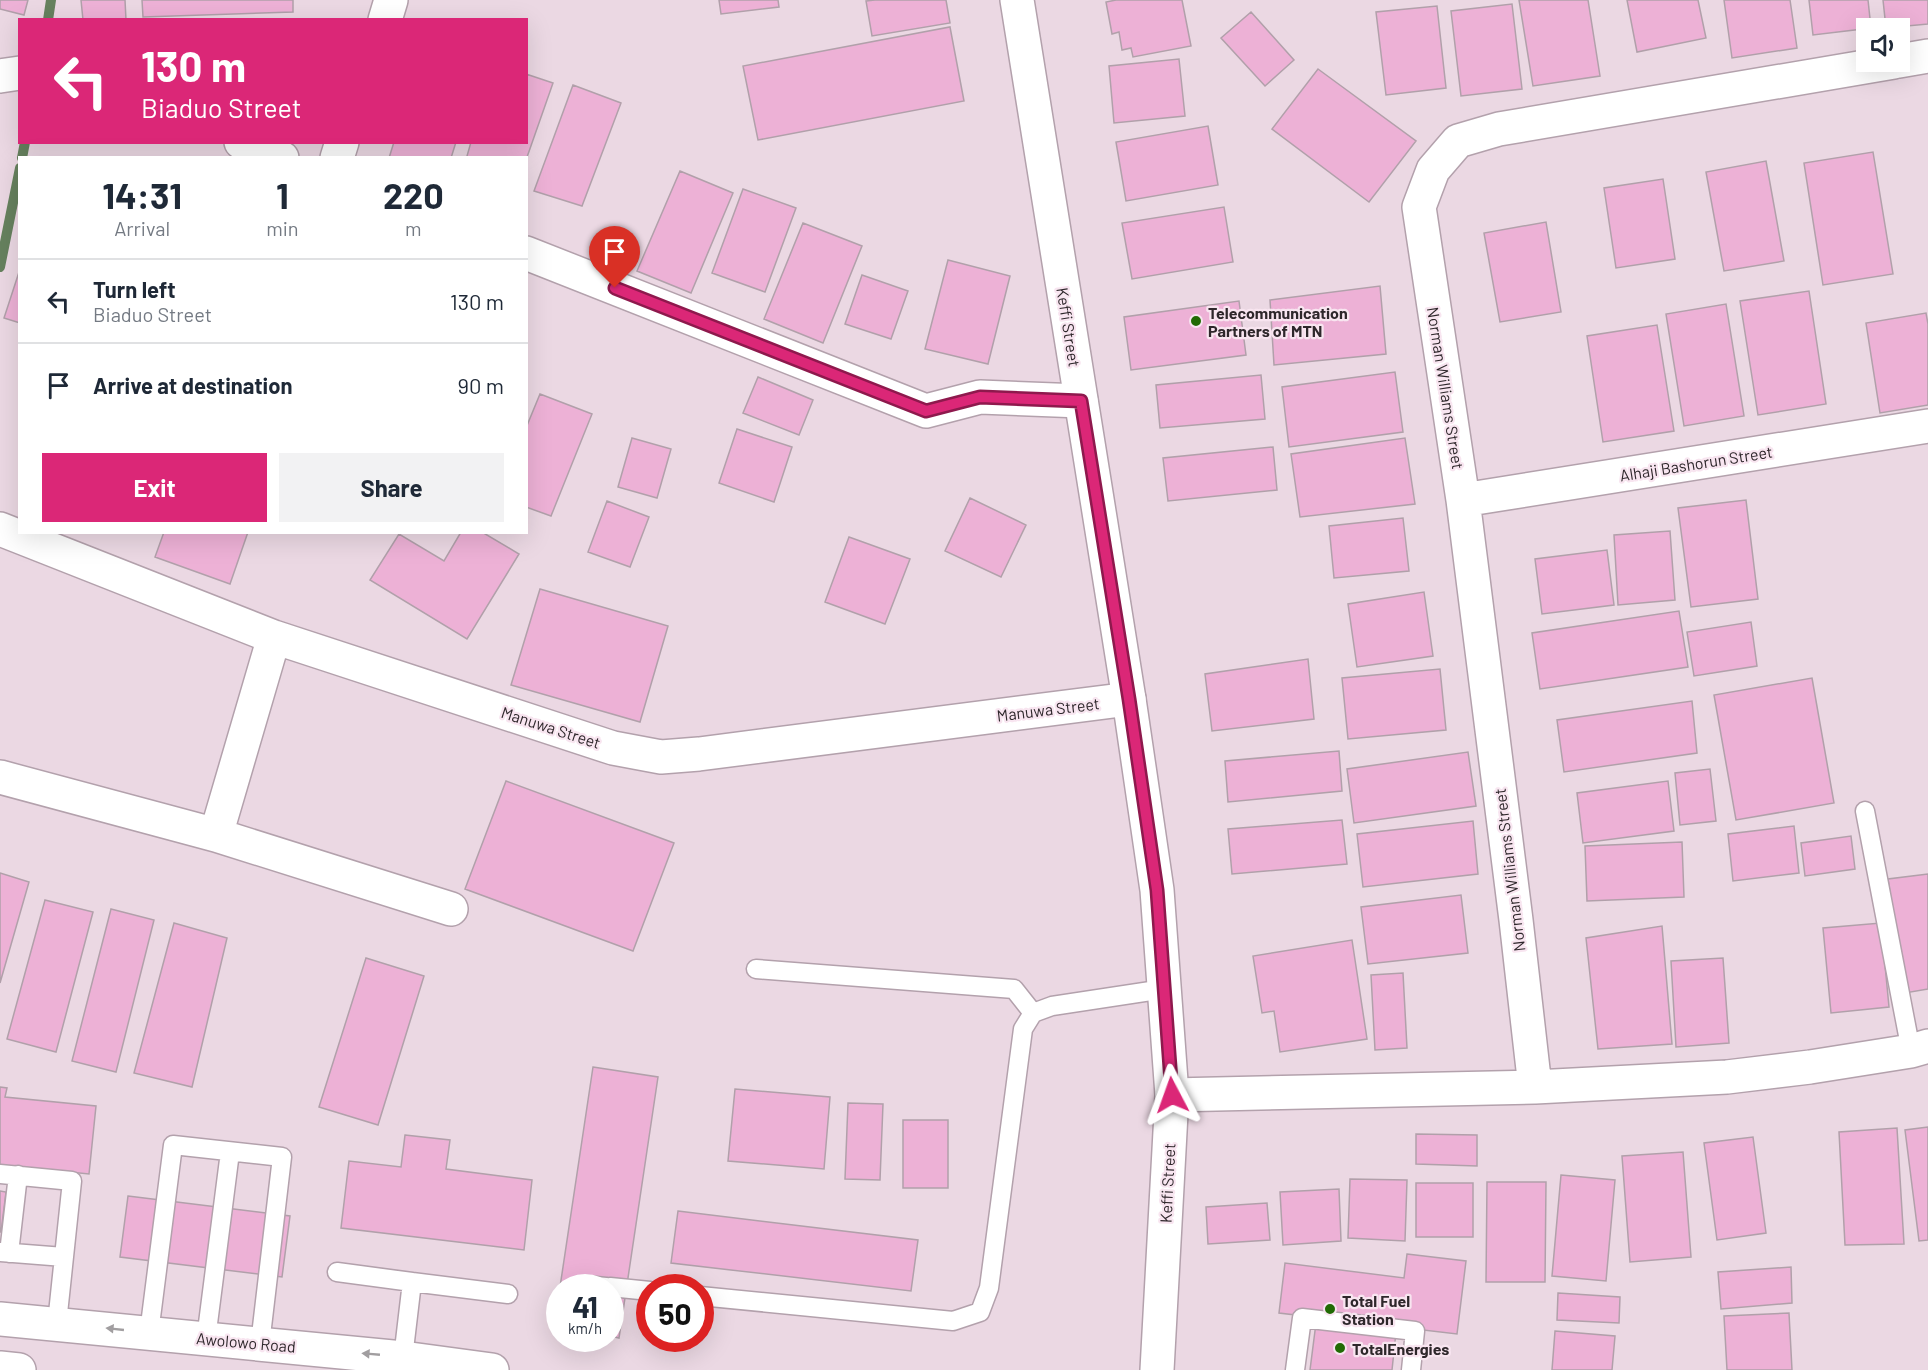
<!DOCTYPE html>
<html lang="en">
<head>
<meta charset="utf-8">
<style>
	body { margin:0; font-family:Barlow,sans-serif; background:#f2f2f3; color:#1f2937; height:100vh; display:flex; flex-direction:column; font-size:22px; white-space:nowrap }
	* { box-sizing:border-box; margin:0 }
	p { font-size:20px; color:#747a83 }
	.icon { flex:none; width:33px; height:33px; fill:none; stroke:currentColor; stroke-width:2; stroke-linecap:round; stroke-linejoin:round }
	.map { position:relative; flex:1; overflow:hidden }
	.side { position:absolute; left:18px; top:156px; width:510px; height:378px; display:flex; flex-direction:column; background:#fff; border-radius:0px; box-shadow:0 6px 24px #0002 }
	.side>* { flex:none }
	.banner { position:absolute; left:18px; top:18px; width:510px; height:126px; border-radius:0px; box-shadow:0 6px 24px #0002; background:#db2777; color:#fff; overflow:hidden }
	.buttons { position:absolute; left:1856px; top:18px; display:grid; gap:12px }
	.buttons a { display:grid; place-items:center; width:54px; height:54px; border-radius:0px; background:#fff; box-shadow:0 6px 24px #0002; font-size:30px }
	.speed { position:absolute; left:546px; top:1274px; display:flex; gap:12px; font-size:30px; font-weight:700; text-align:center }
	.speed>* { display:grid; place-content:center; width:78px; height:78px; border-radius:50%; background:#fff; box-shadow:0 6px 24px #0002; line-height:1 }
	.speed small { font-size:15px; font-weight:400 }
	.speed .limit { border:9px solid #d22; background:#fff; color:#111 }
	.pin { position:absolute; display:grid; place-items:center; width:51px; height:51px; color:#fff; margin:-62px -26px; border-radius:50% 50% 50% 0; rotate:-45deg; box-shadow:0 0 6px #0007 }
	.pin .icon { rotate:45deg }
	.me { position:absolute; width:66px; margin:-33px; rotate:356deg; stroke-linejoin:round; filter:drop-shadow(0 0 4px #0008) }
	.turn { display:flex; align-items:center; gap:21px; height:126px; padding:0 24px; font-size:27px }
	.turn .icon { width:78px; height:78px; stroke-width:2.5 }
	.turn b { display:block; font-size:42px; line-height:51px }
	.eta { display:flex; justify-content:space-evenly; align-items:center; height:102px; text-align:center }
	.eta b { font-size:36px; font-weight:700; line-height:42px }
	.button { display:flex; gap:12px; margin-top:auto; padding:12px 24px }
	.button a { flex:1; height:69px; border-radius:0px; background:#db2777; color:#fff; font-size:24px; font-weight:700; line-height:69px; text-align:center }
	.button a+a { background:#f2f2f3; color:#1f2937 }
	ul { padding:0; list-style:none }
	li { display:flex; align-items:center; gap:18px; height:84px; padding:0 24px; border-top:2px solid #e0e1e3 }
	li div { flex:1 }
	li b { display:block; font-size:22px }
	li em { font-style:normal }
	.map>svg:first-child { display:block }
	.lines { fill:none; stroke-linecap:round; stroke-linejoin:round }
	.stream { stroke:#66815e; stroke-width:10 }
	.building { fill:#edb1d6; stroke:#b1a0aa; stroke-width:1.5 }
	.service-casing { stroke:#b3a1ac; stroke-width:21 }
	.minor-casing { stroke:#b3a1ac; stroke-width:36 }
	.secondary-casing { stroke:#b3a1ac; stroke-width:36 }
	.service { stroke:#fff; stroke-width:18 }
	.minor { stroke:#fff; stroke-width:33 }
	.secondary { stroke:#fff; stroke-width:33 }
	.oneway { fill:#a19ea0 }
	.route-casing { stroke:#8e194d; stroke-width:15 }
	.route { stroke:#db2777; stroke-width:10 }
	.poi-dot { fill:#216a04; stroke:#f8e5f0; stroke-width:2 }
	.labels { text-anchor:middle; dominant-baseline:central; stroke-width:4.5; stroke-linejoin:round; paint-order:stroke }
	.poi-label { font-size:16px; font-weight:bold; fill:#2e272b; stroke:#f8e5f0; text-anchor:start }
	.street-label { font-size:16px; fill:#2e272b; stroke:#f8e5f0 }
</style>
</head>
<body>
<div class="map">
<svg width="1928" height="1370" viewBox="0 0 1928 1370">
	<rect width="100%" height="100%" fill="#ebd8e3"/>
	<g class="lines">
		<!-- stream -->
		<path class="stream" d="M48,20L51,0
			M22,158L25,142
			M0,267L20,168"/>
	</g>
	<!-- building -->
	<path class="building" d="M0,0H28L24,15L0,9Z
		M81,0H125L126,20H83Z
		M142,0H293V12L143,17Z
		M719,0H778L779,7L721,14Z
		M875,0H946L950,23L872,36L866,1Z
		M1116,0H1182L1191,46L1133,57L1131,48L1122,50L1119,32L1112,34L1106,2Z
		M1519,0H1588L1600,76L1533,86Z
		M1627,0H1698L1706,38L1637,52Z
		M1724,0H1790L1797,48L1732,58Z
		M1809,0H1868L1871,28L1813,35Z
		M1883,0H1928V24L1886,28Z
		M1512,4L1522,89L1461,96L1451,11Z
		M1437,6L1446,88L1386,95L1376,12Z
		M1251,12L1294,60L1265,86L1221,38Z
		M950,27L964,101L758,140L743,66Z
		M1179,59L1185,116L1114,123L1109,66Z
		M1318,69L1416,141L1369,202L1272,129Z
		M526,74L553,83L526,160V158H471L467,156L471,142H526Z
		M573,85L621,103L582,206L534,191Z
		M1208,126L1218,185L1126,201L1116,142Z
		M394,142H456L451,158H389Z
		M1873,152L1893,274L1823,285L1804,163Z
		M1766,161L1784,261L1724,271L1706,172Z
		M680,171L733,193L691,293L637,271Z
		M1663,179L1675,259L1616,268L1604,188Z
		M743,189L796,208L765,292L712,273Z
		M1224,207L1233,262L1132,279L1122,223Z
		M1546,222L1561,312L1500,322L1484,233Z
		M803,223L862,246L823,343L764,319Z
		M948,260L1010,276L988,364L925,349Z
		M20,269V323L4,318Z
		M862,275L908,291L891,339L845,324Z
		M1380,286L1386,354L1274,365L1270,300Z
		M1809,291L1826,404L1758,415L1740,301Z
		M1239,301L1246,355L1131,370L1124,317Z
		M1726,304L1744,416L1684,426L1666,314Z
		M1926,313L1928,324V405L1880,413L1866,323Z
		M1657,325L1674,431L1603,442L1587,336Z
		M1395,372L1403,432L1289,447L1282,387Z
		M1261,375L1265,419L1160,428L1156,385Z
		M758,377L813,400L799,435L743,413Z
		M540,394L592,414L551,516L526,507V428Z
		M737,429L792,447L774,502L719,483Z
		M632,438L671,449L657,498L618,487Z
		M1405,438L1415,504L1300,517L1291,454Z
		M1273,447L1277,490L1168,501L1163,458Z
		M970,498L1026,525L1001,577L945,551Z
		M1746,500L1758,599L1691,607L1678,508Z
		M607,501L649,517L630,567L588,552Z
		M1403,518L1409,571L1334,578L1329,526Z
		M1670,531L1675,600L1618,605L1614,535Z
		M164,532H248L230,584L155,557Z
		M461,532H482L519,554L467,639L370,580L399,534L444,561Z
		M849,537L910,559L885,624L825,602Z
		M1607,550L1614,605L1542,614L1535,559Z
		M540,589L668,626L640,722L511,685Z
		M1424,592L1433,656L1357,667L1348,604Z
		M1679,611L1688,667L1540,689L1532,633Z
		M1751,622L1757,666L1694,676L1687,632Z
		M1308,659L1314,719L1212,731L1205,674Z
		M1440,669L1446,730L1348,739L1342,678Z
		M1812,678L1834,803L1736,820L1714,695Z
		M1692,701L1697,753L1564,772L1557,720Z
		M1339,751L1342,791L1228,802L1225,761Z
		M1468,752L1476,806L1354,823L1347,769Z
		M1710,769L1716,821L1680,825L1675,773Z
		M506,781L674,843L633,951L465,889Z
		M1668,781L1674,831L1583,843L1577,793Z
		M1342,820L1347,864L1232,874L1228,829Z
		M1473,821L1478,874L1363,887L1357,834Z
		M1794,826L1799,873L1733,881L1728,834Z
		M1851,836L1855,869L1805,876L1801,843Z
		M1682,842L1684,897L1587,901L1585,846Z
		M0,873L29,882L0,983Z
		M1928,874V989L1905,993L1888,879Z
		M1461,895L1468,953L1368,964L1361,907Z
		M45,900L93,912L56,1052L7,1039Z
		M111,909L154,920L116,1072L72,1061Z
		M174,923L227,938L192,1087L134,1073Z
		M1881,923L1889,1007L1831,1013L1823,928Z
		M1662,926L1672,1044L1598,1049L1586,938Z
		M1352,940L1367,1039L1280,1052L1274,1011L1262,1013L1253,956Z
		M366,958L424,976L378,1125L319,1107Z
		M1723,958L1729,1043L1676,1047L1671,961Z
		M1403,973L1407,1048L1375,1050L1371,975Z
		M593,1067L658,1077L619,1338L610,1336V1287H560Z
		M0,1087L7,1088L5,1097L96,1106L89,1174L0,1165Z
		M735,1089L830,1097L824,1169L728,1161Z
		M848,1103L883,1104L880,1180L845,1179Z
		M903,1120H948V1188H903Z
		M1928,1127V1240L1919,1241L1905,1130Z
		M1897,1128L1904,1244L1845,1245L1839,1132Z
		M1416,1134L1477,1135V1166L1416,1164Z
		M405,1135L450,1140L446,1169L532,1180L524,1250L341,1228L349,1161L401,1167Z
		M1753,1137L1766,1233L1717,1240L1704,1143Z
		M1683,1152L1691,1257L1630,1262L1622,1156Z
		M1561,1175L1615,1180L1606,1281L1552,1276Z
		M1350,1179L1407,1180L1405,1241L1348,1238Z
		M1487,1182H1546L1545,1282H1486Z
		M1416,1183H1473V1237H1416Z
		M1339,1189L1341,1241L1283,1245L1280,1192Z
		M0,1191L6,1192L1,1232H0Z
		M128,1196L290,1216L282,1277L120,1257Z
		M1267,1203L1270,1240L1208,1244L1206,1207Z
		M678,1211L918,1240L911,1291L671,1263Z
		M1407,1254L1466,1261L1457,1334L1279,1313L1285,1263L1404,1278Z
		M1791,1267L1792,1303L1721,1309L1718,1272Z
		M560,1293V1329L554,1328Z
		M1558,1293L1620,1297L1619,1323L1557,1320Z
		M1789,1313L1792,1370H1727L1724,1316Z
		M1316,1323L1396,1332L1392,1370H1310Z
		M1555,1331L1615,1336L1612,1370H1552Z"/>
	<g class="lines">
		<defs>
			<path id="service" d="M1865,811L1911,1051
				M756,969L1014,989L1033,1013
				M0,1174L72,1181L57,1323
				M0,1252L64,1257
				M9,1253L18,1175
				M337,1272L412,1282
				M585,1285L606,1287
				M610,1287L650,1291
				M700,1296L953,1321L980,1312L989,1288L1023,1029L1033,1013L1052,1006L1164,989
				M149,1333L173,1145L282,1157L260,1344
				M206,1339L230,1152
				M403,1358L412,1282L508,1294
				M1295,1370L1302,1318L1415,1331L1411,1370"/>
			<path id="minor" d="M385,20L391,0
				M1899,61L1928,56
				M0,76L20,73
				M241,142L282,158
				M337,158L342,142
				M526,253L926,411L980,397L1081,401
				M1463,500L1928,426
				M0,529L274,637L613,748L661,757L699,754L1129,699
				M0,777L216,835L451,909
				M216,835L274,637
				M1535,1087L1516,920L1463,500L1419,207L1433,170L1458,141L1499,129L1894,62
				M1172,1095L1535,1087L1727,1077L1810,1067L1911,1051L1928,1046"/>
			<path id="secondary" d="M1017,0L1129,699L1157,890L1172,1095L1157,1370
				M0,1319L403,1358L492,1370
				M0,1368L19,1370"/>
		</defs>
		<!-- service casing -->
		<use href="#service" class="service-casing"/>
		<!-- minor casing -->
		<use href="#minor" class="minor-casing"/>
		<!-- secondary casing -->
		<use href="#secondary" class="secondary-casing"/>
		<!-- service -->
		<use href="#service" class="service"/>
		<!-- minor -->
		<use href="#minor" class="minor"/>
		<!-- secondary -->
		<use href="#secondary" class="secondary"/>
	</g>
	<!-- one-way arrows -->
	<defs><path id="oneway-solid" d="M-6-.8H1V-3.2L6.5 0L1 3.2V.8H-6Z" transform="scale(1.5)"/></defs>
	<g class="oneway">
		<use href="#oneway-solid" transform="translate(115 1329) rotate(-174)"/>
		<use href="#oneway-solid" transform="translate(371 1354) rotate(-175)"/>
	</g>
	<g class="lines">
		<defs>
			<path id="route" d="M615,288L926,411L980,397L1081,401L1129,699L1157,890L1172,1095"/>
		</defs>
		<!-- route casing -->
		<use href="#route" class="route-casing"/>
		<!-- route -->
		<use href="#route" class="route"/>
	</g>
	<!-- markers -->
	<g class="poi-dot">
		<circle cx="1196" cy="321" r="6"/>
		<circle cx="1330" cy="1309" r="6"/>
		<circle cx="1340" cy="1348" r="6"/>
	</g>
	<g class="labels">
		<!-- poi labels -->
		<g class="poi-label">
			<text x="1208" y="312">Telecommunication<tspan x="1208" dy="18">Partners of MTN</tspan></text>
			<text x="1342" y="1300">Total Fuel<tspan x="1342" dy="18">Station</tspan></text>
			<text x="1352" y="1348">TotalEnergies</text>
		</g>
		<!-- street labels -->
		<g class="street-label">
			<text transform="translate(1069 327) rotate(81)">Keffi Street</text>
			<text transform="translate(1446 388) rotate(81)">Norman Williams Street</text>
			<text transform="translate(1696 463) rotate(-9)">Alhaji Bashorun Street</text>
			<text transform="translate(1048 709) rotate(-7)">Manuwa Street</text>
			<text transform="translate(551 727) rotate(18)">Manuwa Street</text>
			<text transform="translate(1509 870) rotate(-97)">Norman Williams Street</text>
			<text transform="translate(1167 1183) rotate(-87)">Keffi Street</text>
			<text transform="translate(246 1342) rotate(5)">Awolowo Road</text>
		</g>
	</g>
</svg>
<div class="buttons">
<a><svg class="icon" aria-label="sound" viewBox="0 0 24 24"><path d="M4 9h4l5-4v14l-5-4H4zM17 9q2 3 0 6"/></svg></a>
</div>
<div class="speed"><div>41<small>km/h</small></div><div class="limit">50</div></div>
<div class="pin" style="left:615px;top:288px;background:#d93025"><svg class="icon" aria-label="arrive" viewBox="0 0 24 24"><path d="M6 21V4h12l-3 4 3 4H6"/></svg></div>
<svg class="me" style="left:1172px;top:1095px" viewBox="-20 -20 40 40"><path d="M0-17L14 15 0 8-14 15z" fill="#db2777" stroke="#fff" stroke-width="4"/></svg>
<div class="banner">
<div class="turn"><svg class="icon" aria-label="left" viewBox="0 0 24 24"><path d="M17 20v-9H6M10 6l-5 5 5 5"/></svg><div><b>130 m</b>Biaduo Street</div></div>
</div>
<section class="side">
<div class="eta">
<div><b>14:31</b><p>Arrival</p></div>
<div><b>1</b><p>min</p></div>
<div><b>220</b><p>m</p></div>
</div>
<ul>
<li><svg class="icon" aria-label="left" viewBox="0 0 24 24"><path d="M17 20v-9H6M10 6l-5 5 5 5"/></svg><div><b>Turn left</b><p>Biaduo Street</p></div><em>130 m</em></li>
<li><svg class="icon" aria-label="arrive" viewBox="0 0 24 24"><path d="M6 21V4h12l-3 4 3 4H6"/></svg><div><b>Arrive at destination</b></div><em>90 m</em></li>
</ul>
<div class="button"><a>Exit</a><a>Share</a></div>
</section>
</div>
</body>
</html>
